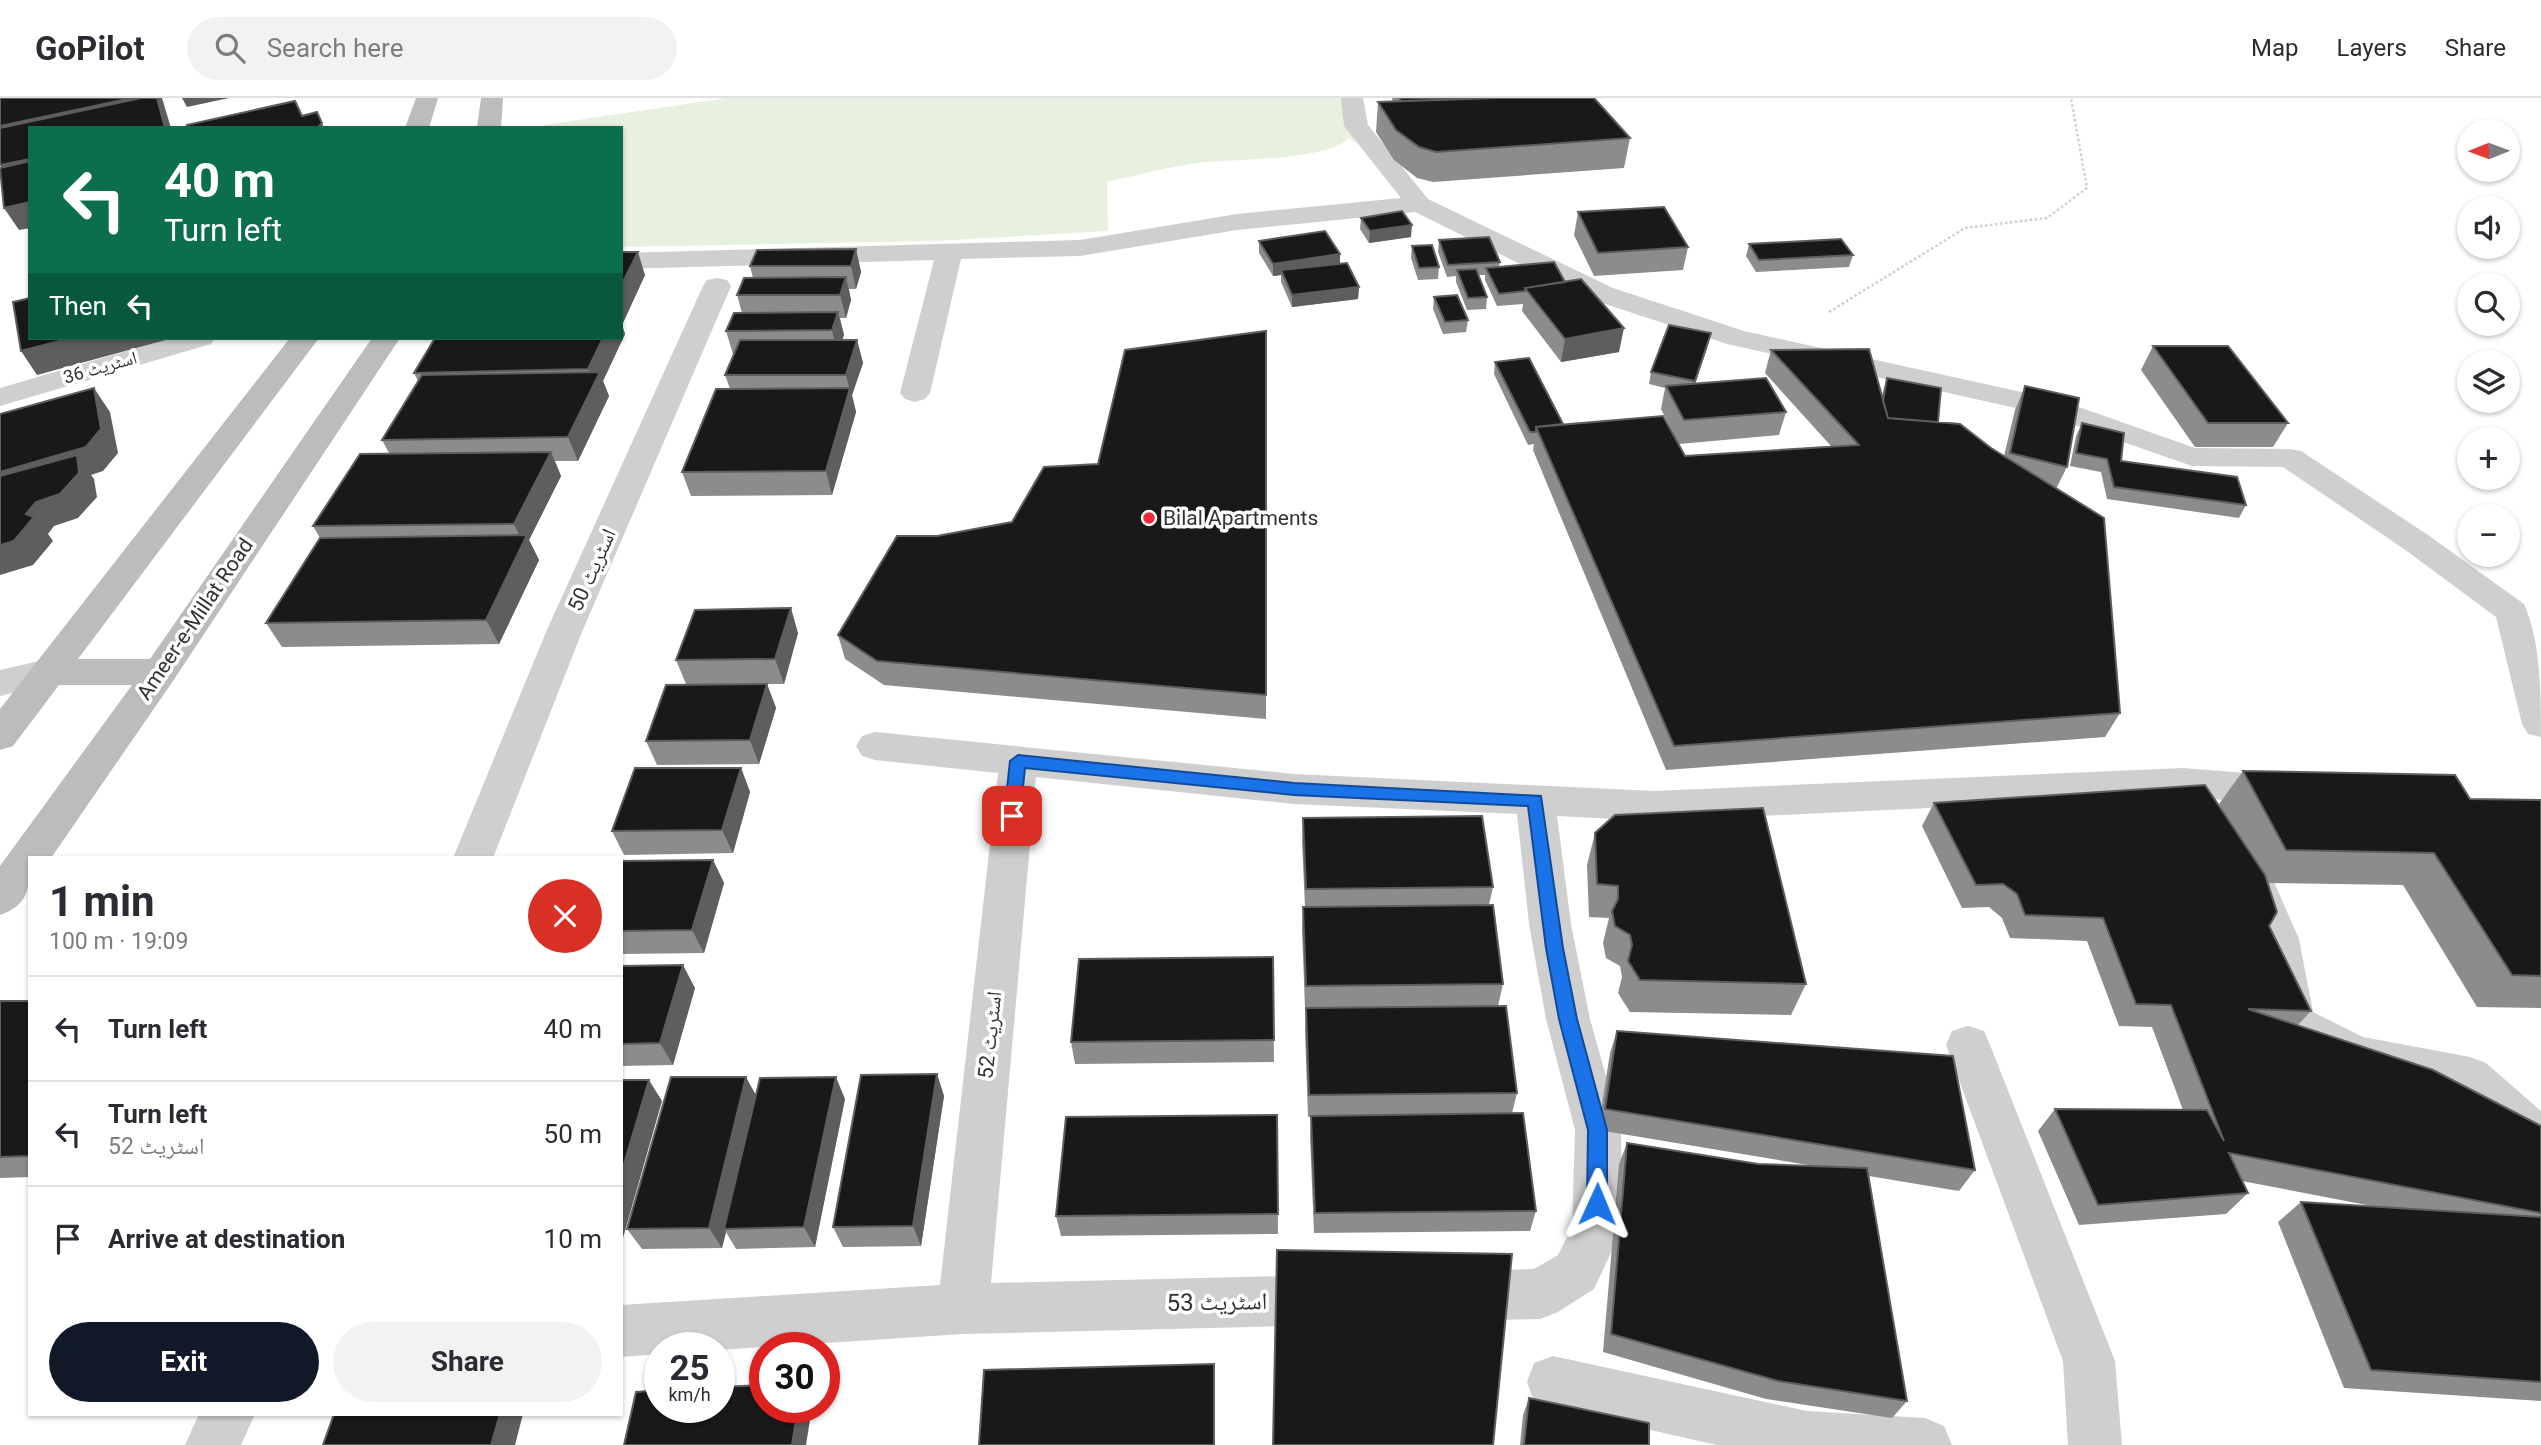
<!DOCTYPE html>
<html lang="en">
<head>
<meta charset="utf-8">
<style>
	body { margin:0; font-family:Roboto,"Noto Naskh Arabic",sans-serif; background:#f2f2f3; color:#2b2b33; height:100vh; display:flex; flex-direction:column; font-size:26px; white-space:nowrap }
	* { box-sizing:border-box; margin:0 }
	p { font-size:23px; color:#7c7c81 }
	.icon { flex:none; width:38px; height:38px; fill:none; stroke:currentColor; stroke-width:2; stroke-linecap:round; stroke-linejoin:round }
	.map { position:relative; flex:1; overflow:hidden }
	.panel { position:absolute; left:28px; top:758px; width:595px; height:560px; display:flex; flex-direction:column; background:#fff; border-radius:0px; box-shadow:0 2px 5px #0004 }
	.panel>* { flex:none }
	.top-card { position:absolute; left:28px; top:28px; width:595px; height:214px; border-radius:0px; box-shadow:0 2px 5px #0004; background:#0b6e4f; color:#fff; overflow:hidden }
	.needle { width:46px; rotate:269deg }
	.controls { position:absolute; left:2457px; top:21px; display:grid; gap:14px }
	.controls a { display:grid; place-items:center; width:63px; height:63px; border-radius:50%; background:#fff; box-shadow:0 2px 5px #0004; font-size:35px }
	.speed { position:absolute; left:644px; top:1234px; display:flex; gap:14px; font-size:35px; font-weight:700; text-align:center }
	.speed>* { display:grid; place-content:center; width:91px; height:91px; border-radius:50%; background:#fff; box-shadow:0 2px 5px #0004; line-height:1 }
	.speed small { font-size:18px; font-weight:400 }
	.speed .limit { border:10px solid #d22; background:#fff; color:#111 }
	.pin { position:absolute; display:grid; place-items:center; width:60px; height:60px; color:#fff; margin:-30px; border-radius:14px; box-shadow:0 4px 10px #0006 }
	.me { position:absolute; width:77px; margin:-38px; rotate:1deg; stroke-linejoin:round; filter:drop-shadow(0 0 5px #0008) }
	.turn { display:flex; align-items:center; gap:24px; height:147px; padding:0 21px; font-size:32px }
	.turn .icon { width:91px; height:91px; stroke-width:2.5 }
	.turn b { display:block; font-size:49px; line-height:60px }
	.then { display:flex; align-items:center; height:66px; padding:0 21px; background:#0003; gap:14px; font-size:26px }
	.round { display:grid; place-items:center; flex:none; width:74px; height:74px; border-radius:37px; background:#f2f2f3 }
	.overview { display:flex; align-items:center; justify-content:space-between; height:119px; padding:0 21px }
	h1 { font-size:42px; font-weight:700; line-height:52px }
	.primary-button { display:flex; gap:14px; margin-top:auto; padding:14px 21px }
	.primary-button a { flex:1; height:80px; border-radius:42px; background:#111827; color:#fff; font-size:28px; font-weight:700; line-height:80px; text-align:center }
	.primary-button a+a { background:#f2f2f3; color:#2b2b33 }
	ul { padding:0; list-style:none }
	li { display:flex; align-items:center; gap:21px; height:105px; padding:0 21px; border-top:2px solid #e1e1e2 }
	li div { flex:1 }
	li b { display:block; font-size:26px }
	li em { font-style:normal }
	header { display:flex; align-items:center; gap:42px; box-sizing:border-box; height:98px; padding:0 35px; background:#fff; border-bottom:2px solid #e1e1e2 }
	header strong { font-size:33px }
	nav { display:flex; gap:38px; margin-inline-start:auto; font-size:24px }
	.search { width:490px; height:63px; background:#f2f2f3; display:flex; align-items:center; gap:18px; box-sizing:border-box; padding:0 24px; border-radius:38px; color:#7c7c81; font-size:26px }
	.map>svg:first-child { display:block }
	.green { fill:#e8f0e0 }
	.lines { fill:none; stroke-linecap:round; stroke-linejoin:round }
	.path { stroke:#cfcfcf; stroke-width:2.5; stroke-dasharray:2.5 2.5; stroke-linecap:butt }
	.street { fill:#cfcfcf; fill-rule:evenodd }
	.secondary { fill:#bcbcbc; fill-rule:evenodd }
	.wall { fill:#8c8c8c }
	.shaded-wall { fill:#5e5e5e }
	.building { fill:#191919; stroke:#5e5e5e; stroke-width:2 }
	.route { fill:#1a73e8; stroke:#114b97; stroke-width:2 }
	.poi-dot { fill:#f42938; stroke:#fff; stroke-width:2.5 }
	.labels { text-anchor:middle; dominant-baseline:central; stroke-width:7; stroke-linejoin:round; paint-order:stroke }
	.far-street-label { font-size:18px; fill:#323232; stroke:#fff }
	.poi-label { font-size:21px; fill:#323232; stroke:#fff; text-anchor:start }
	.street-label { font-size:21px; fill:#323232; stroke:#fff }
	.near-street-label { font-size:24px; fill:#323232; stroke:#fff }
</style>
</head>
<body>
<header>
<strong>GoPilot</strong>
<div class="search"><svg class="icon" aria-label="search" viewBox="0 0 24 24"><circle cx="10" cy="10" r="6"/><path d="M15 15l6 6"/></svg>Search here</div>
<nav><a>Map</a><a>Layers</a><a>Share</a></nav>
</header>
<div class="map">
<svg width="2541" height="1347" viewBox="0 0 2541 1347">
	<rect width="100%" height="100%" fill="#fff"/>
	<!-- green -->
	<path class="green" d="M727,0H1341L1356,45L1349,40C1328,63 1230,61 1197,65C1167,69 1137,77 1107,84L1108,133L934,143L621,149V30H542L544,27Z"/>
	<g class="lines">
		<!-- path -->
		<path class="path" d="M1829,214L1965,130L2047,120L2087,90L2071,0"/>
		<!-- street -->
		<path class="street" d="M1341,0H1363L1368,27L1428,101L1613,190L1744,233L2062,303L2195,350L2290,351L2301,353L2428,437L2524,506C2541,544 2541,596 2541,639L2528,636L2522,626L2496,519L2404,451L2283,369L2192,368L2043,316L1727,246L1593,202L1415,114L1237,132L1080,158L961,161L930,295L925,301L915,304L905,301L900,295L934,162L621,171V155L1080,142L1237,116L1401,100L1344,28Z
			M717,180L727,182L731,188L582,534L493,760H453L546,534L703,188L707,182Z
			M171,240H215L211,246L0,308V290Z
			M48,561L61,565L66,574L61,583L0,598V572Z
			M875,634L1294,676L1654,693L2183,670L2283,678L2297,683L2302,693L2297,703L2283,708L2183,698L1654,723L1557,718L1571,826L1590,921L1621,1032L1622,1131L1594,1191L1558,1214L1540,1221L1455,1223L1437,1216L1430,1198L1437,1180L1455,1173L1534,1171L1558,1157L1572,1129L1575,1032L1546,921L1529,826L1517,716L1294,706L1036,679L991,1185L1329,1177L1347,1184L1354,1202L1347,1220L1329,1227L963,1236L719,1252V1250H660V1256L621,1259V1207L940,1187L998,675L875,662L862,658L856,648L862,638Z
			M2252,761L2266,766L2299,841L2313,914L2363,939L2470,959L2486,965L2541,1013V1064L2524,1058L2458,997L2356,977L2277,938L2271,925L2257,841L2232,777L2238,766Z
			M1968,928L1984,933L1990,947L2115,1263L2122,1347H2068L2063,1263L1946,947L1952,933Z
			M1553,1258L1807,1313L1925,1320L1944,1328L1952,1347H1717L1553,1310L1534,1303L1527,1284L1534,1265Z
			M199,1316H255L241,1347H185Z"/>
		<!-- secondary -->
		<path class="secondary" d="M416,0H438L429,30H405Z
			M481,0H503L501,30H477Z
			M290,240H319L78,561H150L372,240H400L173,583L51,760H30C30,787 30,807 0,817V768L132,587H59L13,648L0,652V611Z"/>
	</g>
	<!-- wall -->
	<path class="wall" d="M1392,0H1594L1630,40L1624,70L1433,84L1417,80L1394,62L1376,34L1378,4H1393Z
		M1578,114L1688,149L1683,172L1594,178L1574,137Z
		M1361,120L1411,139L1369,145L1360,131Z
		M1439,142L1500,164L1499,169L1565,184L1619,254L1561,264L1522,213L1523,206L1497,208L1485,182V177H1478L1487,199L1486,211L1467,212L1456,184V178L1447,179L1438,154Z
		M1259,143L1340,166L1359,189L1358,201L1292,209L1281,184V177L1273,178L1259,155Z
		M1749,146L1853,157L1849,169L1756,174L1746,158Z
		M1412,148L1439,169L1438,181L1418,182L1411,160Z
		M856,151L861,174L856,191H849L851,202L846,220H840L844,237L842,242H857L863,265L852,297L856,314L832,397L691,398L682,374L730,291L725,277L734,256H733L726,233L742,215L737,197L753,180L750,168Z
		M621,154L645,177L622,227L625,236L603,283L609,298L578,363H555L561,378L529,442L539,462L499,546L282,549L266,525L320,440L313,428L389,355L382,342L418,283L414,275L621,240Z
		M1434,199L1468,222L1466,234L1443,236L1433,211Z
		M1266,233V621L884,587L845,561L838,537L937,438L1012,424L1098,366Z
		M1708,247L1695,285L1786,314L1779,337L1679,346L1685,358L1831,348L1765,275L1771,252L1882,297L1887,280L1938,324L1991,350L2004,358L2015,312L2025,288L2067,369L2056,391L2120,615L2105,639L1666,672L1533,352L1534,346L1528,347L1494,276L1495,264L1563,326L1674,337L1661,311L1665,290L1649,286L1651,274Z
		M2153,248L2288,325L2273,349H2195L2141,272Z
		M2082,325L2121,363L2246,407L2239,420L2107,401L2101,374L2070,368L2076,338Z
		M798,535L784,586H686L676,562Z
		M767,586L776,610L759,666L657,667L646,643Z
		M741,670L750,694L733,755L624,757L612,733Z
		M2243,673L2470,701L2541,702V910L2477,909L2403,787L2267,785L2269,828L2311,913L2298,927L2541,1028V1303L2344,1290L2278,1124L2301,1104L2372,1108L2242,1083L2248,1095L2226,1116L2079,1127L2038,1033L2055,1011L2183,1012L2152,929L2119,928L2087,843L2010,840L2002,820L1989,809L1962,810L1922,728L1934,705L2225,717L2219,706Z
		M1303,720L1493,789L1489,807L1503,886L1498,908L1305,910L1302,832L1303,809H1305L1302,744Z
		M1595,735L1806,886L1791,917L1630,914L1618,895L1622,879L1620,868L1606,860L1603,845L1609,820L1589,819L1587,767Z
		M713,762L724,785L704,855L621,856V763Z
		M1273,859L1274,964L1075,966L1071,944Z
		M621,868L695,890L673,967L621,968Z
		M0,903H30V1079L0,1080Z
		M1306,910L1517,995L1512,1015L1536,1113L1530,1133L1314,1135L1310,1039L1311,1019H1308L1305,933Z
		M1617,933L1975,1072L1959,1093L1869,1078L1907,1303L1892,1320L1766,1301L1603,1254L1619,1066L1627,1045L1758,1066L1814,1068L1598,1032L1610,955Z
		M937,976L944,998L921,1148L843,1149L833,1129Z
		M756,998L845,1001L815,1149L736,1151L726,1134L722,1150L642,1151L627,1131Z
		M1277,1017L1278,1136L1061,1138L1056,1118Z
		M1529,1300L1649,1347H1520L1523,1317Z"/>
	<!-- shaded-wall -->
	<path class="shaded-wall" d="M132,0H162L171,30L0,37V28Z
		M182,0H229L187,9Z
		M322,25L324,30H317Z
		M30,61V86L14,89L0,67Z
		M30,104V130L19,132L4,110Z
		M1412,127L1411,139L1369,145L1370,133Z
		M856,151L861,174L856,191L851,168Z
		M638,154L645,177L622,227L625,236L603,283L609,298L578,363L568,339L594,286L588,271L603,240H621V188Z
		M1340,156V168L1281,172V177L1273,178V166Z
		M846,179L851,202L846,220L840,197Z
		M1359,189L1358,201L1292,209V197Z
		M838,214L844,237L837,256L832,232Z
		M1624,230L1619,254L1561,264L1565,241Z
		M1711,235L1708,247L1692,295L1695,283Z
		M71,240H173L37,277L21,253Z
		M857,242L863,265L852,297L856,314L832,397L826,373L850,293L846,277Z
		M94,290L110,314L118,355L103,373L91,377L94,381L97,399L78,420L54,428L48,436L53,443L33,467L0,477V374Z
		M551,354L561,378L529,442L539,462L499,546L486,522L523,445L514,426Z
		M791,510L798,535L784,586L775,561Z
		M767,586L776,610L759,666L750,642Z
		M741,670L750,694L733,755L722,732Z
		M713,762L724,785L704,855L692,832Z
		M683,867L695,890L673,967L660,945Z
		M937,976L944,998L921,1148L913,1128Z
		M746,979L758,1001L724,1131L726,1134L722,1150L709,1130Z
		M836,979L845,1001L815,1149L804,1129Z
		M649,982L662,1003L621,1147V1076Z
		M1214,1266L1215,1284V1347H1214Z
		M798,1309H812L806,1347H792Z
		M500,1316H523L515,1347H491Z"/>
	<!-- building -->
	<path class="building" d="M0,0H132L0,28Z
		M141,0H157L165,30H30V61L0,67V30Z
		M1400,0H1497L1401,3Z
		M1497,0H1594L1630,40L1436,54L1419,49L1396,32L1378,4Z
		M295,3L302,18L317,14L322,25L317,30H188L187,27Z
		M30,63V104L4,110L0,70Z
		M1664,109L1688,149L1598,155L1578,114Z
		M1402,113L1412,127L1370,133L1361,120Z
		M1325,133L1340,156L1273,166L1259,143Z
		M1489,139L1500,164L1448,167L1439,142Z
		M1841,141L1853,157L1759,162L1749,146Z
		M1432,147L1439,169L1419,170L1412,148Z
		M856,151L851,168H750L757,152Z
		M621,154H638L621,188Z
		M1554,164L1565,184L1525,190V193L1499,196L1486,170Z
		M1347,165L1359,189L1292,197L1281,172Z
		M1476,171L1487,199L1468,200L1457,172Z
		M846,179L840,197H737L744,180Z
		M1581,181L1624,230L1565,241L1525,190Z
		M1457,197L1468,222L1445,224L1434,199Z
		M30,200V240H71L21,253L13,204Z
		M838,214L832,232L726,233L734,215Z
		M1669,227L1711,235L1695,283L1651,274Z
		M1266,233V597L877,563L838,537L897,438H937L1012,424L1044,369L1098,366L1125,252Z
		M435,240H603L588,271L414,275Z
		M740,242H857L846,277H725Z
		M2153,248H2228L2288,325H2208Z
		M1869,251L1888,320L1960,326L1991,350L2104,420L2120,615L1674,648L1536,329L1663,318L1685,358L1859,347L1771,252Z
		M1529,260L1563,326L1536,329V334H1530L1495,264Z
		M600,274L568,339L382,342L422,277Z
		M1766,280L1786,314L1684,322L1666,288Z
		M1887,280L1941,290L1938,324L1888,320L1883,303Z
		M2025,288L2079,300L2067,369L2010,355Z
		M94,290L101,331L86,349L0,374V316Z
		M850,290L826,373L682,374L716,291Z
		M2082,325L2124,335L2121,363L2237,379L2246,407L2114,389L2107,361L2076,355Z
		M551,354L514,426L313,428L360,356Z
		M77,357L79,375L60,396L36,404L26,416L34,419L14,443L0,447V378Z
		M527,437L486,522L266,525L320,440Z
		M791,510L775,561L676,562L695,512Z
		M767,586L750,642L646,643L666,587Z
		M635,670H741L722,732L612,733Z
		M2243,673L2455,677L2470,701L2541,702V878L2512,877L2434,755L2286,752Z
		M2205,687L2265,777L2277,814L2269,828L2311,913L2248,911L2433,972L2541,1028V1115L2229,1055L2248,1095L2098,1107L2055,1011L2207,1012L2224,1043L2171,907L2136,906L2103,820L2025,817L2017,796L2003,786L1976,787L1934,705Z
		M1763,710L1806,886L1640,882L1628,863L1632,847L1630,837L1615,828L1612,813L1618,801V788L1597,786L1595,735L1615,717Z
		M1482,718L1493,789L1306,791L1303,720Z
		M713,762L692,832L621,833V763Z
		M1493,807L1503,886L1306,888L1303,809Z
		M1273,859L1274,942L1071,944L1079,861Z
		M683,867L660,945L621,946V868Z
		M0,903H30V1058L0,1059Z
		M1506,908L1517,995L1309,997L1306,910Z
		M1617,933L1953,958L1975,1072L1605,1011Z
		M937,976L913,1128L833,1129L861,977Z
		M671,979H746L709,1130L627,1131Z
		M836,979L804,1129L724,1131L760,980Z
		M621,982H649L621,1076Z
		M1523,1015L1536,1113L1315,1115L1311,1018Z
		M1277,1017L1278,1116L1056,1118L1066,1019Z
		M1627,1045L1758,1066L1867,1070L1907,1303L1778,1283L1611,1236Z
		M2301,1104L2541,1119V1284L2371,1272Z
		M1277,1152L1512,1156L1493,1347H1273Z
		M1214,1266V1347H979L984,1272Z
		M765,1287V1309H798L792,1347H624L636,1294L660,1292V1309H719V1289Z
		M1529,1300L1649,1325V1347H1524Z
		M334,1316H500L491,1347H323Z"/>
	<!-- route -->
	<path class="route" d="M1018,657L1294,685L1541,698L1563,850L1577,921L1607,1032V1106L1604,1113L1597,1115L1590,1113L1587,1106L1588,1032L1559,921L1546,850L1528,708L1294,697L1025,670L1020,718L1012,724L1004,718L1010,663Z"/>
	<!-- markers -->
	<circle class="poi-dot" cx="1149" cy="420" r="7"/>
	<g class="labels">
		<!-- far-street labels -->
		<g class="far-street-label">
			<text transform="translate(100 269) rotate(-16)">اسٹریٹ 36</text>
		</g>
		<!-- poi labels -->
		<g class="poi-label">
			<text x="1163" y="420">Bilal Apartments</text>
		</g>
		<!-- street labels -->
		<g class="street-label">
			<text transform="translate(592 472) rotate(-66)">اسٹریٹ 50</text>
			<text transform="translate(195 521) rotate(-56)">Ameer-e-Millat Road</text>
			<text transform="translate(990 937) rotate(-84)">اسٹریٹ 52</text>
		</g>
		<!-- near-street labels -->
		<g class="near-street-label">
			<text transform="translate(1217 1204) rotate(-1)">اسٹریٹ 53</text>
		</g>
	</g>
</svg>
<div class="controls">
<a><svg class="needle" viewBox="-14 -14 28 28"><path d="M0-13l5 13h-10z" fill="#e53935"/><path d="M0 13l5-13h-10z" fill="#7c7c81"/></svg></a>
<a><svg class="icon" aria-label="sound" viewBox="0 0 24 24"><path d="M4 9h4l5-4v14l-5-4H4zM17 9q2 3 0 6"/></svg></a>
<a><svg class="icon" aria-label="search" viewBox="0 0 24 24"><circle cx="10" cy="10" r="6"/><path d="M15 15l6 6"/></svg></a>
<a><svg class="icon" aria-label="layers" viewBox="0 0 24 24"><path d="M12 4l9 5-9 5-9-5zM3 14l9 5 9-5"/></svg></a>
<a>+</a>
<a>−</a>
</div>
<div class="speed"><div>25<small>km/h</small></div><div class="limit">30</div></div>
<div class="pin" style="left:1012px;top:718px;background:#d93025"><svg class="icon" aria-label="arrive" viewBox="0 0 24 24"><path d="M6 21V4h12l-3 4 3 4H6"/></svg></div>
<svg class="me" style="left:1597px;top:1106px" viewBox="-20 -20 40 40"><path d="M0-17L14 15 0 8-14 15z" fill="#1a73e8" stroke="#fff" stroke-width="4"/></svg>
<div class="top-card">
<div class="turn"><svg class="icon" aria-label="left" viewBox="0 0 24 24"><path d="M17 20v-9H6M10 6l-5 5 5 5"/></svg><div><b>40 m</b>Turn left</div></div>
<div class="then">Then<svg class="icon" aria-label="left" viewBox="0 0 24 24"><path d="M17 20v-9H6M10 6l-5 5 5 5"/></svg></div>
</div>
<section class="panel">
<div class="overview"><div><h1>1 min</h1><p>100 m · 19:09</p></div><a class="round" style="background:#d93025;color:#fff"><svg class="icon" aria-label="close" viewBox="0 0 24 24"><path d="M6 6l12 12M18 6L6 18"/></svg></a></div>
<ul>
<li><svg class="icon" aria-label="left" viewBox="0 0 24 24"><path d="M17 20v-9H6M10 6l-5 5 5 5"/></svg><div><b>Turn left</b></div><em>40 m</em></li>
<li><svg class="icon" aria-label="left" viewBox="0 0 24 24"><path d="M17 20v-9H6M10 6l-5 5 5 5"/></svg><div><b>Turn left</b><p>اسٹریٹ 52</p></div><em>50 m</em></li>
<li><svg class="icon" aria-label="arrive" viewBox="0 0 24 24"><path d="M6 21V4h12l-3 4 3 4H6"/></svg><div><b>Arrive at destination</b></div><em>10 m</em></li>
</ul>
<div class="primary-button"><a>Exit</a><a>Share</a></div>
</section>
</div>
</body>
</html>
